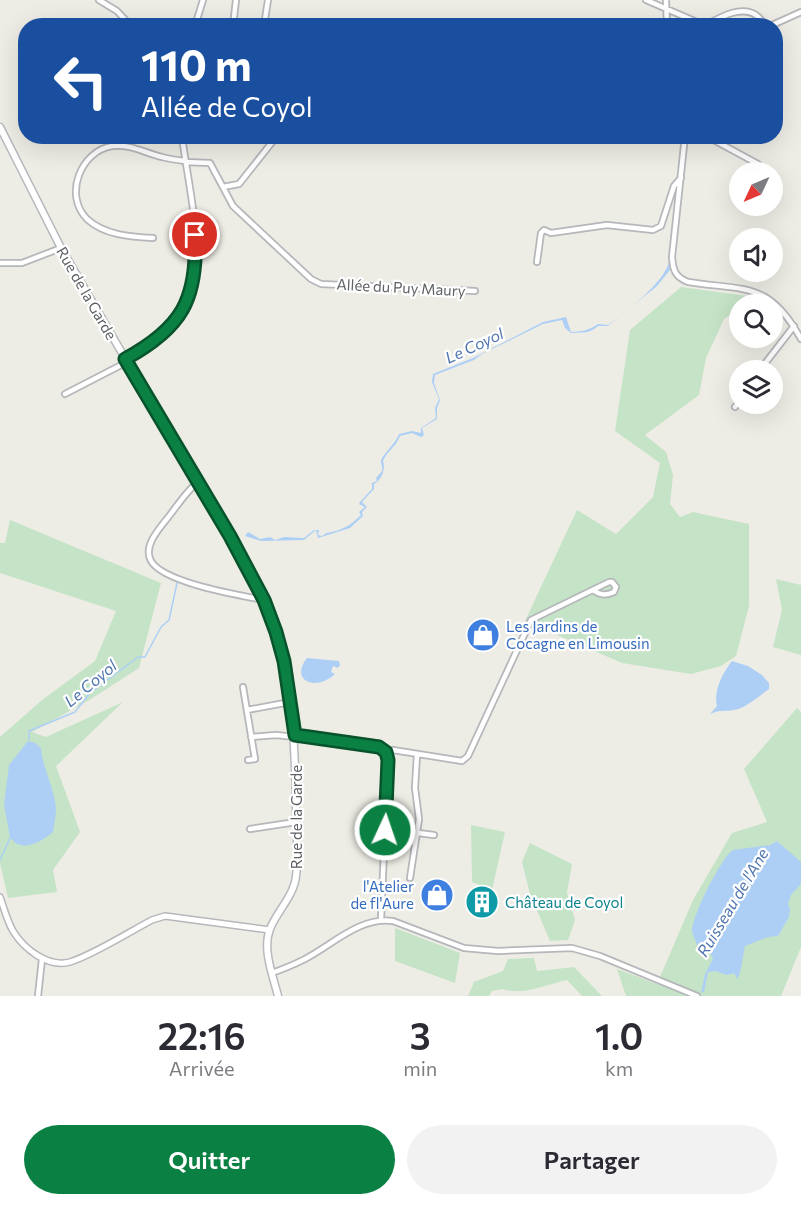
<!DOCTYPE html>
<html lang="fr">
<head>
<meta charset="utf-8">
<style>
	body { margin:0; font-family:Commissioner,sans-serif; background:#f2f2f3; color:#2b2b33; height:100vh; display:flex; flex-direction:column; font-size:22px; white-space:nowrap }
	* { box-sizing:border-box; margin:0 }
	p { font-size:20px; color:#7c7c81 }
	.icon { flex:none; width:33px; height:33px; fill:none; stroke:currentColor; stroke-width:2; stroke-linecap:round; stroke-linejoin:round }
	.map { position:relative; height:996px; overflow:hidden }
	.drawer { display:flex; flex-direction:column; background:#fff; flex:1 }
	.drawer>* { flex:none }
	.guide { position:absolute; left:18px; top:18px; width:765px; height:126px; border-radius:24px; box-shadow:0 6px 24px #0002; background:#1a4fa0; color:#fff; overflow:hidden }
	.needle { width:39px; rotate:226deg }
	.tools { position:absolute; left:729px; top:162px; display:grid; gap:12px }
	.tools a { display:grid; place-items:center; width:54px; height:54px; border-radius:50%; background:#fff; box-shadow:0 6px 24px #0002; font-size:30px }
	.pin { position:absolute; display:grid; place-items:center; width:51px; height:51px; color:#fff; margin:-26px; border:3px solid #fff; border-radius:50%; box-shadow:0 2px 6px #0007 }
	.me { position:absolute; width:66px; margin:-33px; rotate:3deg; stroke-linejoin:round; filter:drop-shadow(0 0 4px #0008) }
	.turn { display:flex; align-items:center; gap:21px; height:126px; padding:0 24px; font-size:27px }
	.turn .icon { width:78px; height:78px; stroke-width:2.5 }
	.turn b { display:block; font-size:42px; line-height:51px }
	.eta { display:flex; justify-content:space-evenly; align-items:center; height:102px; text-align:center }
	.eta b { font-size:36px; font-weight:600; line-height:42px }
	.cta { display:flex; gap:12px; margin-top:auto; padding:12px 24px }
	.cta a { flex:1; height:69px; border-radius:36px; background:#0b8043; color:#fff; font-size:24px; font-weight:600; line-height:69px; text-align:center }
	.cta a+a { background:#f2f2f3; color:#2b2b33 }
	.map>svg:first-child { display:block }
	.green { fill:#c5e3c7 }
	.water { fill:#adcff6 }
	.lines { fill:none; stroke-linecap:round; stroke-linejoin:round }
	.stream { stroke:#adcff6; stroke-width:1.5 }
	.building { fill:#c9c8c2; stroke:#d2cfc4; stroke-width:1.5 }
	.minor-casing { stroke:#b6b7bb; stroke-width:8 }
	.tertiary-casing { stroke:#b6b7bb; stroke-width:8 }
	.secondary-casing { stroke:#b7b9be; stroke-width:9 }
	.minor { stroke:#fff; stroke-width:4.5 }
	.tertiary { stroke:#fff; stroke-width:5 }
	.secondary { stroke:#fff; stroke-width:6 }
	.route-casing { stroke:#07532c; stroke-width:15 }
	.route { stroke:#0b8043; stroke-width:10 }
	.labels { text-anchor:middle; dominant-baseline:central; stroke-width:4.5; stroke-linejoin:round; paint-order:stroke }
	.street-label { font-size:15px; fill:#5d6064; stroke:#fff }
	.shop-label { font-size:15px; fill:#366cbe; stroke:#fff; text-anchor:start }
	.culture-label { font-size:15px; fill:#0d838f; stroke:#fff; text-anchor:start }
	.water-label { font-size:16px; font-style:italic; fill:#4f75af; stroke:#fff }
</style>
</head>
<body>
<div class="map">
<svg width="801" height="996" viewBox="0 0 801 996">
	<rect width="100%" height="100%" fill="#eeede5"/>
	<!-- green -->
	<path class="green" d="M681,287L748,296L753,301L747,304H740L739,309L724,319L706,358L699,395L645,435L666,452L673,475L670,504L680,517L693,512L749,524V606L736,656L721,666L691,674L622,663L525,621L577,510L616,534L653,497L660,463L615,431L630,330Z
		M10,520L161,583L139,668L91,699L32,732L46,737L123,702L56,766L80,832L53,870L57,892L8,898L0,863V737L42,700L95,661L116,611L0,573V543H5Z
		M776,579L801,585V655L773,647L782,610Z
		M797,708L801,712V947L781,996H626L617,969L657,984L693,900L732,833L767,822L744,769Z
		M471,825L505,832L492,890L472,882Z
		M530,843L572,864L567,893L575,920L568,940L550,941L530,894L522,862Z
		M395,928L460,953L455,983L395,961Z
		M534,958L537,971L574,967L602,996H582L567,980C544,985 523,996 502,989L492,991L489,996H468L474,982L503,971L508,959Z"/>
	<!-- water -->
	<path class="water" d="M669,261L670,270L657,286L608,326H598C590,334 582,332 571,333L565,328L562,320L543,324L482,354L474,360L435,375L434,383L440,400L437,408V419L422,428L424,435L421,437L412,433L400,436C396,447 387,451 383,461C386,469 381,481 374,484V489L362,502L367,507L362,512L363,516L350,528L318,538L316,530L304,540L261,541L245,536L248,532L260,539L270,537L275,540L284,537L304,538L314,530H319L318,535L322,536C328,531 329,533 336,531C346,528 353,523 361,515L359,512L365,507L359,504L360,502L372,489V483L377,481L376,478L382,471C383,468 381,464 381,461C382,455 396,443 399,434L412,431L421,433V428L436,418L435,408L439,399L432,382L433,374L473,358L543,322L566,317L571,332C583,331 588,331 598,324L608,325C624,314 666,281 669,261Z
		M307,658L339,661L340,665L338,668L333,666L331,672L335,674C316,692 289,681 307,658Z
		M732,661L748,666L762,675L769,683V689C759,696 746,708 734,710C724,712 721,709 710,714L717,706C713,691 723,672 732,661Z
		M28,741L35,743L41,748C43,769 54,787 56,809C56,816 54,825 53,832C41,842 21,854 10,837L4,805L9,765Z
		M777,841L801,862V884L791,895L788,904L790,909L789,917L778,936L768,937L745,946L740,973L737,979L734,973L727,975L715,971L708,972L704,992L701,993L705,974L713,959L710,953L697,945C696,941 693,935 692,931C692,916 721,858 733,850L770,845Z"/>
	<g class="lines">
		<!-- stream -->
		<path class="stream" d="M29,740V731L75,712L90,693L138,657H145L161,627L169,620L177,583
			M0,860L11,836"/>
	</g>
	<!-- building -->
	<path class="building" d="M467,896L497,903L496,908L483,906L482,909L478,908L479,904L467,902Z"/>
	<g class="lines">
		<defs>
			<path id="minor" d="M99,0L117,11L131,26
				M646,0L706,26
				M666,0L667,26
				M706,25C719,18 740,5 756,15C759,17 763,22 765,26
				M195,26L203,0
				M233,26L236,0
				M264,26L268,0
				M770,26L801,12
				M685,136L672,257C673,270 675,277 688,282C746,291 769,281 801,339
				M684,139L710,138L758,164
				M185,162L210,163L233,206L311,279L321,284L475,291
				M223,187L239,184L277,136
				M153,238C131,237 104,235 87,219C63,195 81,151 112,146C131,144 145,153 162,157C169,159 177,160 185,161
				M537,262L541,233L544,230L551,233L607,225L653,230L661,226L674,186L681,178
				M0,263H22L61,248
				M125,359C135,353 148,348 157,340C219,291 190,203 182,136
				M760,370L794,326
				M65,394L127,362
				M735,407L740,401
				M199,481C186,491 176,508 166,520C158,530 143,547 151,561C164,583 239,595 264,600
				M243,687L255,759L248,760
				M247,710L290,702
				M295,735L379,747L385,752L393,750L462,761L468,756L531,620L609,582H612L616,587L614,592C605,596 600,595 593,590
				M251,737L276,735L295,737
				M250,829L296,822
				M418,833L434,835
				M410,878L419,819L415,788L417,754
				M381,919L388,760L385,752
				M272,973C283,969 293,965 303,960C331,946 360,916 393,921L464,948L498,951L572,948L600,956L697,996
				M38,996L42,959"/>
			<path id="tertiary" d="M0,897C4,908 7,921 13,931C24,949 48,968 70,962C93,955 129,932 152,920L165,916L270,930"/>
			<path id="secondary" d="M0,127L61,248L255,582C291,657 295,726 296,808C296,830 299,854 296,876C294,896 277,911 270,929C262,949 273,976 278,996"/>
		</defs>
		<!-- minor casing -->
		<use href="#minor" class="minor-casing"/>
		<!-- tertiary casing -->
		<use href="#tertiary" class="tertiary-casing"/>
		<!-- secondary casing -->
		<use href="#secondary" class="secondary-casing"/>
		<!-- minor -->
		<use href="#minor" class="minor"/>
		<!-- tertiary -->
		<use href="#tertiary" class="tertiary"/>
		<!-- secondary -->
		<use href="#secondary" class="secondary"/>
	</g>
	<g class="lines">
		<defs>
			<path id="route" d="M195,235C198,299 182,328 125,359L230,536L264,600L276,632L284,661L295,735L379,747L386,752L388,760L385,830"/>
		</defs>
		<!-- route casing -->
		<use href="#route" class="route-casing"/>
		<!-- route -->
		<use href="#route" class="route"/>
	</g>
	<!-- icons -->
	<defs>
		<symbol id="shop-disc" viewBox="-11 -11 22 22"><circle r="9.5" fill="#3f7fe0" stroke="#fff"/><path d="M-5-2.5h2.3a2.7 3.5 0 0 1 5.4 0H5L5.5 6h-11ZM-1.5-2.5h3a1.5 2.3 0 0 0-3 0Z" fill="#fff"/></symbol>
		<symbol id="building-disc" viewBox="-11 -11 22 22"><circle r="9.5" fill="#0f9aa8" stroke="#fff"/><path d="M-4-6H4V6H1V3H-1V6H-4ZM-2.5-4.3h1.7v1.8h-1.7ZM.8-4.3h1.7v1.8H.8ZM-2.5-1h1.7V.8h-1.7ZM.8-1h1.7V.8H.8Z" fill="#fff"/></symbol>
	</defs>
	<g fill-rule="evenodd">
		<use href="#shop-disc" x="464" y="616" width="38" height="38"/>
		<use href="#shop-disc" x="418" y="876" width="38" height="38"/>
		<use href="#building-disc" x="463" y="883" width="38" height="38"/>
	</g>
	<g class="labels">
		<!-- street labels -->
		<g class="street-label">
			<text transform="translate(401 287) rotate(3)">Allée du Puy Maury</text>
			<text transform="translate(87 293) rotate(60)">Rue de la Garde</text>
			<text transform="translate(296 817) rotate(-90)">Rue de la Garde</text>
		</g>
		<!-- shop labels -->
		<g class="shop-label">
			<text x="506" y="626">Les Jardins de<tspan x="506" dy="17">Cocagne en Limousin</tspan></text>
			<text x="414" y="886" text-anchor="end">l'Atelier<tspan x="414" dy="17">de fl'Aure</tspan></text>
		</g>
		<!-- culture labels -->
		<g class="culture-label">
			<text x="505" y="902">Château de Coyol</text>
		</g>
		<!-- water labels -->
		<g class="water-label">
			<text transform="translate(474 345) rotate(-25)">Le Coyol</text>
			<text transform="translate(90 683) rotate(-40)">Le Coyol</text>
			<text transform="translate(732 902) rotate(-59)">Ruisseau de l'Ane</text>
		</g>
	</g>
</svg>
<div class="tools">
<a><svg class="needle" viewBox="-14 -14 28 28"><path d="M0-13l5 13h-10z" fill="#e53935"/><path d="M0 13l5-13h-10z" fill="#7c7c81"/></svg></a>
<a><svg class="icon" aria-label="sound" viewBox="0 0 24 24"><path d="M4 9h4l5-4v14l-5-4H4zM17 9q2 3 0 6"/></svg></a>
<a><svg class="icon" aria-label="search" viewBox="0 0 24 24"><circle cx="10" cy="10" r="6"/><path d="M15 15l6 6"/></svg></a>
<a><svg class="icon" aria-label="layers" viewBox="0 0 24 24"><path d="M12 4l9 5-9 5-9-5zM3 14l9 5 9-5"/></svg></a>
</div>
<div class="pin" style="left:195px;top:235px;background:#d93025"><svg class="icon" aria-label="arrive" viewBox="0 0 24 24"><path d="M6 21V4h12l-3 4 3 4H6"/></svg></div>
<svg class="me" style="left:385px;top:830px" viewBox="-20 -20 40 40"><circle r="17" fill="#0b8043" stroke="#fff" stroke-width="3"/><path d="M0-11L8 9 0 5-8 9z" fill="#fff"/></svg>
<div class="guide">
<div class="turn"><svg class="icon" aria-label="left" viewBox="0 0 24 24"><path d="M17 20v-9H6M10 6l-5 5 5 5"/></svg><div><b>110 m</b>Allée de Coyol</div></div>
</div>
</div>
<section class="drawer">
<div class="eta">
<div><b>22:16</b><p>Arrivée</p></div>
<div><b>3</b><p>min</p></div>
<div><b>1.0</b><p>km</p></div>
</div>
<div class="cta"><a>Quitter</a><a>Partager</a></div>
</section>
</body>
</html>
